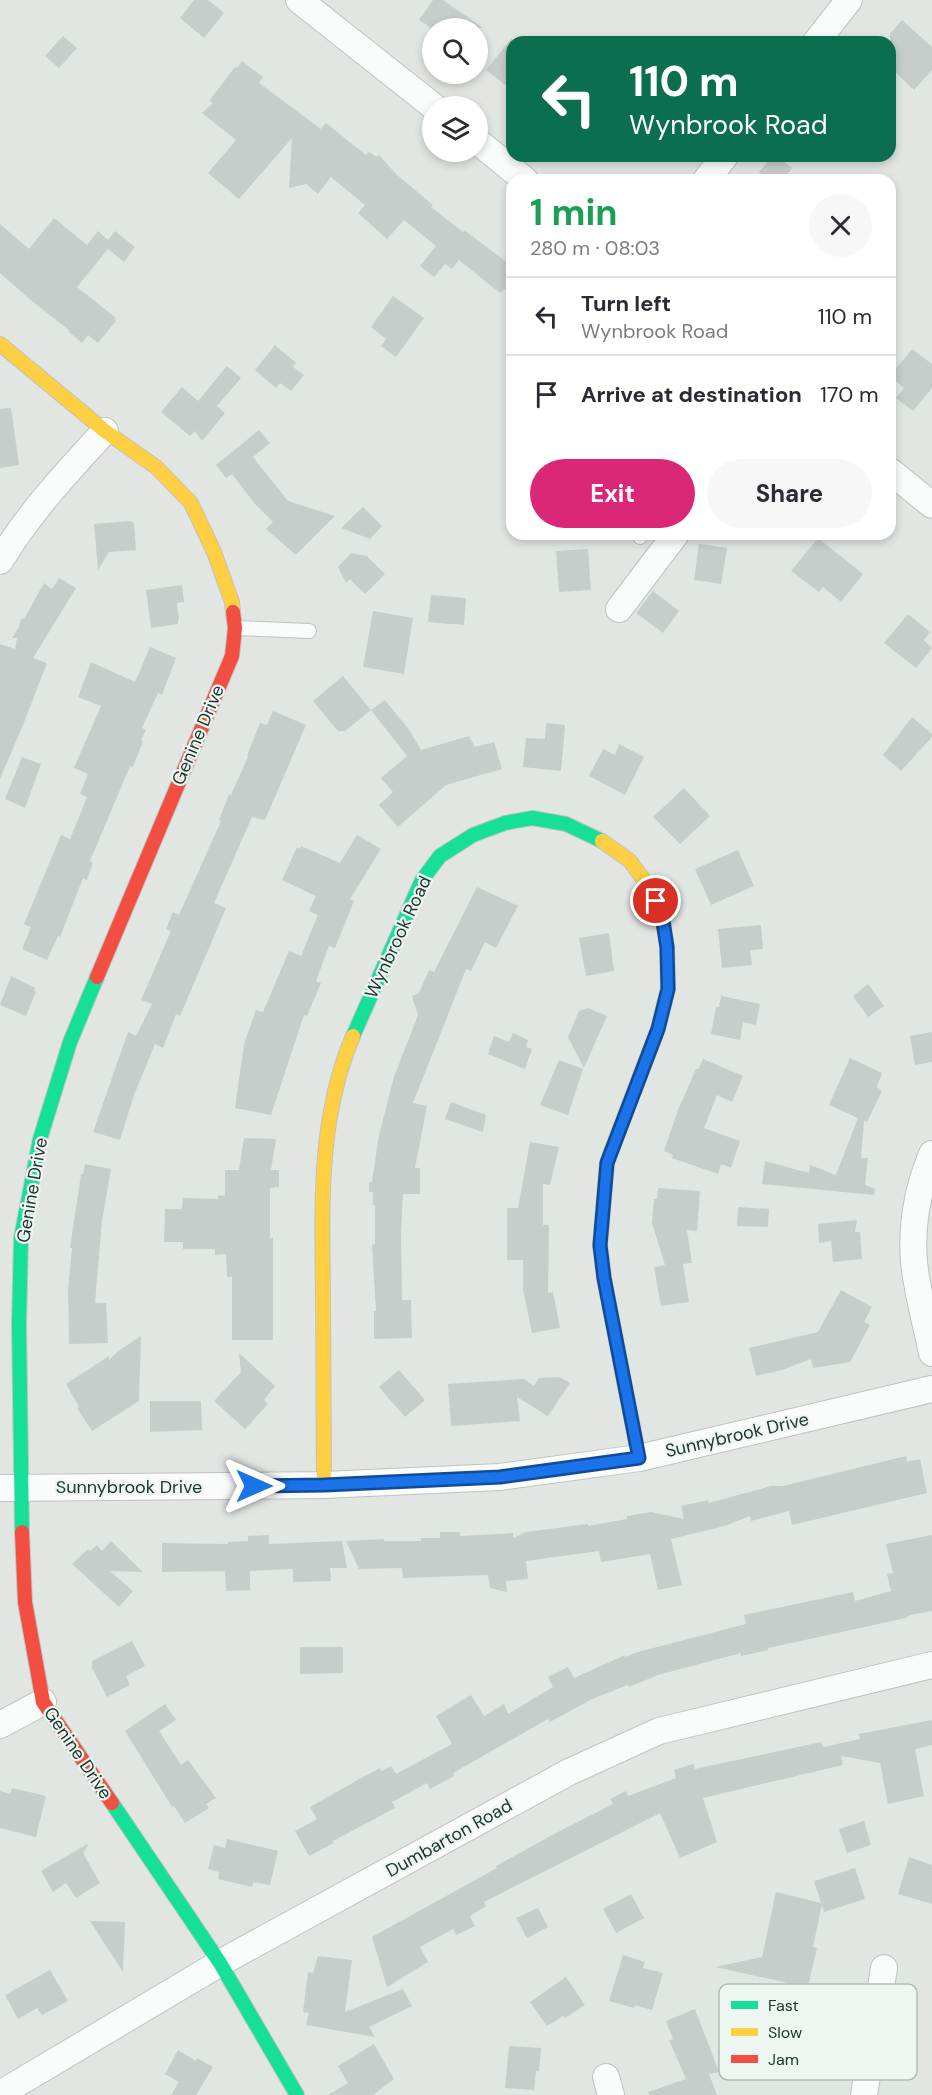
<!DOCTYPE html>
<html lang="en">
<head>
<meta charset="utf-8">
<style>
	body { margin:0; font-family:"DM Sans",sans-serif; background:#f7f7f7; color:#2b2b33; height:100vh; display:flex; flex-direction:column; font-size:22px; white-space:nowrap }
	* { box-sizing:border-box; margin:0 }
	p { font-size:20px; color:#7c7c81 }
	.icon { flex:none; width:33px; height:33px; fill:none; stroke:currentColor; stroke-width:2; stroke-linecap:round; stroke-linejoin:round }
	.map { position:relative; flex:1; overflow:hidden }
	.side { position:absolute; left:506px; top:174px; width:390px; height:366px; display:flex; flex-direction:column; background:#fff; border-radius:18px; box-shadow:0 3px 9px #0003 }
	.side>* { flex:none }
	.guide { position:absolute; left:506px; top:36px; width:390px; height:126px; border-radius:18px; box-shadow:0 3px 9px #0003; background:#0b6e4f; color:#fff; overflow:hidden }
	.controls { position:absolute; left:422px; top:18px; display:grid; gap:12px }
	.controls a { display:grid; place-items:center; width:66px; height:66px; border-radius:50%; background:#fff; box-shadow:0 3px 9px #0003; font-size:30px }
	.pin { position:absolute; display:grid; place-items:center; width:51px; height:51px; color:#fff; margin:-26px; border:3px solid #fff; border-radius:50%; box-shadow:0 2px 6px #0007 }
	.me { position:absolute; width:66px; margin:-33px; rotate:90deg; stroke-linejoin:round; filter:drop-shadow(0 0 4px #0008) }
	.turn { display:flex; align-items:center; gap:21px; height:126px; padding:0 24px; font-size:27px }
	.turn .icon { width:78px; height:78px; stroke-width:2.5 }
	.turn b { display:block; font-size:42px; line-height:51px }
	.round { display:grid; place-items:center; flex:none; width:63px; height:63px; border-radius:32px; background:#f7f7f7 }
	.headline { display:flex; align-items:center; justify-content:space-between; height:102px; padding:0 24px }
	h1 { font-size:36px; font-weight:700; line-height:45px; color:#1e9e55 }
	.button { display:flex; gap:12px; margin-top:auto; padding:12px 24px }
	.button a { flex:1; height:69px; border-radius:36px; background:#db2777; color:#fff; font-size:24px; font-weight:700; line-height:69px; text-align:center }
	.button a+a { background:#f7f7f7; color:#2b2b33 }
	ul { padding:0; list-style:none }
	li { display:flex; align-items:center; gap:18px; height:78px; padding:0 24px; border-top:2px solid #e1e1e2 }
	li div { flex:1 }
	li b { display:block; font-size:22px }
	li em { font-style:normal }
	.map>svg:first-child { display:block }
	.building { fill:#c7cdca }
	.lines { fill:none; stroke-linecap:round; stroke-linejoin:round }
	.lane-casing { stroke:#bec3c0; stroke-width:16 }
	.street-casing { stroke:#bec3c0; stroke-width:28 }
	.fast-casing { stroke:#bdc4c0; stroke-width:16 }
	.slow-casing { stroke:#bdc4c0; stroke-width:16 }
	.jam-casing { stroke:#bdc4c0; stroke-width:16 }
	.lane { stroke:#fafbfb; stroke-width:14 }
	.street { stroke:#fafbfb; stroke-width:26 }
	.fast { stroke:#16e098; stroke-width:14 }
	.slow { stroke:#ffcf43; stroke-width:14 }
	.jam { stroke:#f24e42; stroke-width:14 }
	.route-casing { stroke:#114b97; stroke-width:15 }
	.route { stroke:#1a73e8; stroke-width:10 }
	.labels { text-anchor:middle; dominant-baseline:central; stroke-width:4.5; stroke-linejoin:round; paint-order:stroke }
	.street-label { font-size:18px; fill:#20372f; stroke:#eef6f1 }
	.key { fill:#eef6f1; stroke:#b0bdb7; stroke-width:1.5 }
	.key-label { font-size:16px; fill:#20372f }
</style>
</head>
<body>
<div class="map">
<svg width="932" height="2095" viewBox="0 0 932 2095">
	<rect width="100%" height="100%" fill="#e1e6e3"/>
	<!-- building -->
	<path class="building" d="M194,0H208L224,13L204,38L180,18Z
		M433,0H443L483,28H431L419,20Z
		M902,20L932,47V70L914,90L890,67V34Z
		M63,36L77,48L59,68L45,56Z
		M512,38V90L486,70Z
		M242,61L263,77L259,83L321,129L326,123L366,155L369,152L377,157L379,155L396,174L433,205L431,207L463,232L464,230L512,266V283L500,293L459,260L452,269L445,264L434,277L420,266L436,246L404,220L387,239L358,213L365,205L331,177L318,194L306,184L289,188L292,138L239,199L208,173L236,140L202,113L213,103L209,101L235,67L237,68Z
		M773,156H777L792,168L783,180H768L759,172Z
		M54,218L87,245L98,231L108,240L115,231L135,247L124,262L108,249L77,287L116,318L114,320L116,321L98,343L88,335L82,343L69,332L70,331L27,297L0,273V224L29,249Z
		M393,296L424,318L396,357L381,346L386,339L371,327Z
		M275,345L296,363L293,367L304,375L291,391L280,383L276,388L255,370Z
		M912,349L932,364V388L913,411L896,398L904,388L890,376Z
		M227,366L241,378L217,406L225,413L202,441L195,431L190,436L161,412L182,387L198,401Z
		M11,408L19,465L0,468V409Z
		M259,430L270,443L253,457L288,501L335,516L296,555L266,529L273,522L255,504L232,474L226,478L216,465Z
		M363,507L382,526L370,539L341,528Z
		M131,521L134,523L136,550L109,552L98,570L94,524Z
		M818,538L863,574L841,602L823,587L819,592L791,571Z
		M699,544L727,548L721,584L694,580Z
		M588,549L591,590L559,592L556,551Z
		M351,553L367,556L385,574L365,594L350,579L346,583L338,567Z
		M59,578L76,588L33,658L47,663L23,725L0,779V644L15,649L17,638H12L19,627L21,618L24,619L44,583L52,589Z
		M182,585L184,602L177,603L179,619H178V624L151,628L146,590Z
		M653,591L679,611L663,633L636,613Z
		M431,595L466,598L464,625L428,622Z
		M373,611L413,618L404,674L363,667Z
		M908,614L930,632L924,640L932,648L916,668L884,643Z
		M150,647L176,658L162,695L158,693L142,728L146,730L141,740L143,741L133,767L130,766L90,861L93,863L87,880L83,878L60,937L58,936L47,960L22,949L31,927L24,924L61,835L70,839L87,797L80,794L88,774L74,768L101,706L78,697L91,662L135,682Z
		M343,676L371,710L345,731H338L313,701Z
		M385,700L410,731L421,750L469,736L475,747L494,742L502,769L446,785L398,827L379,805L393,792L381,778L407,756L371,710Z
		M273,711L306,725L265,820L252,817L214,903L226,908L180,1016L176,1014L163,1048L155,1044L134,1095L120,1140L93,1132L128,1032L136,1036L152,1004L141,1000L171,931L166,929L173,912L179,915L221,821L219,820L229,794L231,795L248,757L247,756L260,723L267,725Z
		M912,717L932,734V737L901,771L883,755Z
		M546,723L565,725L561,771L523,767L526,738L545,739Z
		M619,744L644,757L625,795L589,776L603,749L615,755Z
		M22,757L41,764L25,808L5,799Z
		M684,788L710,816L680,844L653,817Z
		M357,835L381,849L350,899L354,901L335,948L329,946L316,981L321,983L307,1016L304,1015L271,1115L235,1108L244,1044L256,1010L263,1012L289,951L301,956L318,915L309,911L316,896L282,880L297,847L300,849L301,846L340,863Z
		M738,850L754,886L711,905L695,869Z
		M477,887L518,906L496,948L485,942L471,971L466,969L413,1103L427,1106L415,1168H420V1194H403L401,1232L402,1300H411L412,1338L374,1339V1311H376L372,1245L375,1244V1205H373V1192H369V1182H372L379,1135L394,1077L418,1015L412,996L419,993L429,970L434,972Z
		M761,925L763,949L750,950L752,965L722,968L718,929Z
		M609,933L614,971L586,976L579,938Z
		M11,976L35,988L34,991L36,992L26,1016L0,1005Z
		M868,984L884,1006L868,1017L853,996Z
		M721,996L760,1004L756,1025L743,1022L740,1040L711,1034L716,1007H719Z
		M588,1008L607,1016L584,1068L568,1037L579,1011Z
		M932,1032V1062L915,1065L910,1036Z
		M513,1033L528,1040L526,1047L532,1049L525,1069L488,1054L494,1036L509,1042Z
		M850,1058L882,1073L877,1087L882,1091L867,1122L864,1121L861,1158H868L865,1185L875,1189L874,1195L762,1184L765,1161L809,1173L810,1165L836,1175L858,1118L829,1105Z
		M703,1059L743,1076L732,1102L717,1095L704,1128L740,1141L731,1168L721,1164L718,1174L672,1158L673,1155L664,1151L678,1110L696,1069H698Z
		M559,1060L583,1069L568,1115L540,1105Z
		M451,1102L486,1115L483,1132L445,1119Z
		M244,1138L276,1139L271,1170H279V1187L270,1188V1238H273V1340H232V1277H227L226,1254L215,1255V1249H183V1242H164L165,1209H182L183,1198L218,1199V1195L225,1196V1170H239Z
		M530,1142L559,1147L550,1185L543,1184V1225H549L548,1293L553,1292L560,1328L532,1333L523,1289V1260H507V1208H518Z
		M85,1164L111,1169L102,1221L95,1303H106L108,1343L69,1344L68,1290L72,1248H70L81,1174H83Z
		M658,1188L700,1191L697,1231L687,1230L692,1263L683,1264L689,1302L661,1306L654,1267L665,1265L652,1223L654,1199H657Z
		M738,1207L769,1209L768,1227L737,1226Z
		M857,1220L855,1232H860L862,1259L833,1262L831,1241L819,1243L818,1224Z
		M841,1290L872,1307L864,1322L870,1325L850,1362L813,1368L811,1359L782,1370L756,1376L749,1348L818,1332Z
		M141,1336L139,1401L92,1431L77,1408L79,1407L66,1384L109,1356V1360L118,1351Z
		M239,1353L275,1386L264,1400L268,1404L245,1429L214,1401L241,1372Z
		M399,1370L425,1400L405,1417L379,1387Z
		M559,1377L570,1383L548,1416L517,1397L520,1421L451,1426L448,1384L524,1379L534,1386L539,1378Z
		M150,1401H201L202,1430L150,1432Z
		M906,1456L907,1462L920,1459L927,1493L792,1525L789,1511L751,1521L750,1516L725,1526L671,1539L682,1585L658,1590L650,1554L601,1562L599,1551L526,1561L528,1579L506,1581L507,1592L490,1588L488,1575L403,1578L402,1568L359,1569L346,1541L384,1539V1541H421V1538H440V1532H460V1536L513,1533V1538L526,1532L588,1524V1526L627,1519V1516L651,1512L684,1519L681,1506L708,1500L709,1503L771,1486H783Z
		M269,1535V1544L342,1541L347,1568H330L331,1581L293,1582V1569L250,1571V1590L226,1591L225,1571L162,1572V1543L228,1544V1542L248,1541V1536Z
		M932,1535V1611L910,1615L906,1618L768,1648V1650L741,1656V1653L658,1675L629,1687L628,1685L592,1699L550,1722L548,1719L453,1773L454,1776L430,1789L427,1783L392,1802L395,1808L333,1841L334,1843L309,1856L295,1831L317,1819L310,1807L363,1777L380,1768L382,1771L391,1766L396,1774L452,1744L436,1716L471,1695L484,1716L504,1704L508,1714L553,1687L548,1677L568,1667L574,1678L625,1655V1657L638,1652L746,1624L744,1615L853,1592L855,1601L891,1591L887,1574L893,1573L886,1544Z
		M111,1541L143,1572L110,1571L133,1591L119,1607L72,1564L88,1549L90,1551L97,1545L102,1551Z
		M132,1641L145,1666L126,1676L130,1685L107,1697L92,1668V1661Z
		M300,1647H343V1673L300,1674Z
		M165,1704L176,1720L159,1731L181,1765L188,1760L216,1798L206,1804L209,1808L185,1823L174,1806L172,1807L125,1731Z
		M932,1720V1745L915,1749L924,1796L888,1804L880,1763L841,1756L843,1765L703,1798L717,1842L680,1858L660,1813L484,1902L486,1906L470,1916L475,1926L456,1935L453,1929L420,1947L428,1962L387,1987L372,1937L497,1868L496,1866L554,1834L613,1804L610,1799L626,1791L628,1796L676,1778L674,1770L693,1764L695,1769L821,1742L823,1747L860,1739L859,1734Z
		M12,1788L46,1796L36,1837L0,1828V1791L10,1794Z
		M864,1821L871,1845L847,1853L839,1829Z
		M227,1839L278,1851L270,1885L253,1882L252,1887L218,1879L219,1872L208,1869L214,1845L225,1848Z
		M89,1843L83,1853L100,1883L76,1898L66,1883L53,1892L41,1871Z
		M909,1857L932,1865V1904L898,1894Z
		M855,1868L865,1899L824,1912L822,1904L813,1947L817,1948L806,1995L827,1999L824,2010L828,2011L825,2034H820L817,2052L778,2046L788,1983L715,1967L762,1957L776,1892L821,1903L814,1881Z
		M631,1894L644,1918L616,1933L603,1909Z
		M538,1908L548,1927L527,1938L516,1918Z
		M90,1921L125,1922L123,1972Z
		M623,1955L645,1962L643,1968L663,1973L652,2010L635,2005L634,2008L609,2001Z
		M318,1956L352,1960L345,2012L403,1989L412,2006L369,2027L375,2037L306,2025L309,2013L303,2012L308,1972L313,1973Z
		M50,1970L68,2001L42,2015L37,2008L18,2019L5,1995Z
		M566,1977L585,2005L565,2018L563,2016L547,2026L530,2002Z
		M695,2009L719,2072L709,2074L717,2095H649L648,2092L686,2079L669,2040L673,2039L666,2021Z
		M374,2044L394,2079L373,2095H328L348,2083L338,2066Z
		M509,2046L541,2048L539,2071H536L534,2090L505,2088Z
		M178,2050L196,2061L197,2058L213,2067L196,2095H171L179,2082L165,2074Z"/>
	<g class="lines">
		<defs>
			<path id="lane" d="M640,537L642,534
				M235,628L309,631"/>
			<path id="street" d="M299,0L433,106
				M816,42L849,0
				M477,141L525,180
				M706,180L725,156
				M890,471L932,505
				M0,561C29,513 67,472 105,431
				M619,609L676,534
				M932,1154C918,1188 911,1225 914,1262C917,1292 926,1323 932,1353
				M0,1488L324,1485L500,1477L639,1458L932,1389
				M0,1725L43,1702
				M606,2077L611,2095
				M0,2094L220,1963L569,1772L659,1731L932,1665
				M864,2095L884,1968"/>
			<path id="fast" d="M353,1036L422,880L440,856L473,835L505,823L532,818L566,824L602,841
				M612,1149L607,1163L600,1245L604,1278L639,1458
				M22,1532L19,1325L21,1238L40,1139L70,1042L97,977
				M112,1803L220,1963L297,2095"/>
			<path id="slow" d="M0,344L105,431L156,467L191,503L214,552L232,602L233,612
				M602,841L630,861L649,887L662,915L667,947L668,989L658,1029L612,1149
				M324,1485C324,1421 323,1357 323,1293C322,1206 318,1118 353,1036"/>
			<path id="jam" d="M97,977L232,656L235,628L233,612
				M22,1532L25,1602L43,1702L112,1803"/>
		</defs>
		<!-- lane casing -->
		<use href="#lane" class="lane-casing"/>
		<!-- street casing -->
		<use href="#street" class="street-casing"/>
		<!-- fast casing -->
		<use href="#fast" class="fast-casing"/>
		<!-- slow casing -->
		<use href="#slow" class="slow-casing"/>
		<!-- jam casing -->
		<use href="#jam" class="jam-casing"/>
		<!-- lane -->
		<use href="#lane" class="lane"/>
		<!-- street -->
		<use href="#street" class="street"/>
		<!-- fast -->
		<use href="#fast" class="fast"/>
		<!-- slow -->
		<use href="#slow" class="slow"/>
		<!-- jam -->
		<use href="#jam" class="jam"/>
	</g>
	<g class="lines">
		<defs>
			<path id="route" d="M254,1486L324,1485L500,1477L639,1458L604,1278L600,1245L607,1163L658,1029L668,989L667,947L662,915L656,901"/>
		</defs>
		<!-- route casing -->
		<use href="#route" class="route-casing"/>
		<!-- route -->
		<use href="#route" class="route"/>
	</g>
	<g class="labels">
		<!-- street labels -->
		<g class="street-label">
			<text transform="translate(198 735) rotate(-67)">Genine Drive</text>
			<text transform="translate(398 937) rotate(-65)">Wynbrook Road</text>
			<text transform="translate(32 1190) rotate(-80)">Genine Drive</text>
			<text transform="translate(737 1435) rotate(-13)">Sunnybrook Drive</text>
			<text x="129" y="1487">Sunnybrook Drive</text>
			<text transform="translate(78 1753) rotate(56)">Genine Drive</text>
			<text transform="translate(449 1838) rotate(-29)">Dumbarton Road</text>
		</g>
	</g>
	<!-- legend -->
	<rect x="719" y="1984" width="198" height="96" rx="9" class="key"/>
	<rect x="731" y="2001" width="27" height="8" fill="#16e098"/>
	<rect x="731" y="2028" width="27" height="8" fill="#ffcf43"/>
	<rect x="731" y="2055" width="27" height="8" fill="#f24e42"/>
	<g class="key-label">
		<text x="768" y="2011">Fast</text>
		<text x="768" y="2038">Slow</text>
		<text x="768" y="2065">Jam</text>
	</g>
</svg>
<div class="controls">
<a><svg class="icon" aria-label="search" viewBox="0 0 24 24"><circle cx="10" cy="10" r="6"/><path d="M15 15l6 6"/></svg></a>
<a><svg class="icon" aria-label="layers" viewBox="0 0 24 24"><path d="M12 4l9 5-9 5-9-5zM3 14l9 5 9-5"/></svg></a>
</div>
<div class="pin" style="left:656px;top:901px;background:#d93025"><svg class="icon" aria-label="arrive" viewBox="0 0 24 24"><path d="M6 21V4h12l-3 4 3 4H6"/></svg></div>
<svg class="me" style="left:254px;top:1486px" viewBox="-20 -20 40 40"><path d="M0-17L14 15 0 8-14 15z" fill="#1a73e8" stroke="#fff" stroke-width="4"/></svg>
<div class="guide">
<div class="turn"><svg class="icon" aria-label="left" viewBox="0 0 24 24"><path d="M17 20v-9H6M10 6l-5 5 5 5"/></svg><div><b>110 m</b>Wynbrook Road</div></div>
</div>
<section class="side">
<div class="headline"><div><h1>1 min</h1><p>280 m · 08:03</p></div><a class="round"><svg class="icon" aria-label="close" viewBox="0 0 24 24"><path d="M6 6l12 12M18 6L6 18"/></svg></a></div>
<ul>
<li><svg class="icon" aria-label="left" viewBox="0 0 24 24"><path d="M17 20v-9H6M10 6l-5 5 5 5"/></svg><div><b>Turn left</b><p>Wynbrook Road</p></div><em>110 m</em></li>
<li><svg class="icon" aria-label="arrive" viewBox="0 0 24 24"><path d="M6 21V4h12l-3 4 3 4H6"/></svg><div><b>Arrive at destination</b></div><em>170 m</em></li>
</ul>
<div class="button"><a>Exit</a><a>Share</a></div>
</section>
</div>
</body>
</html>
